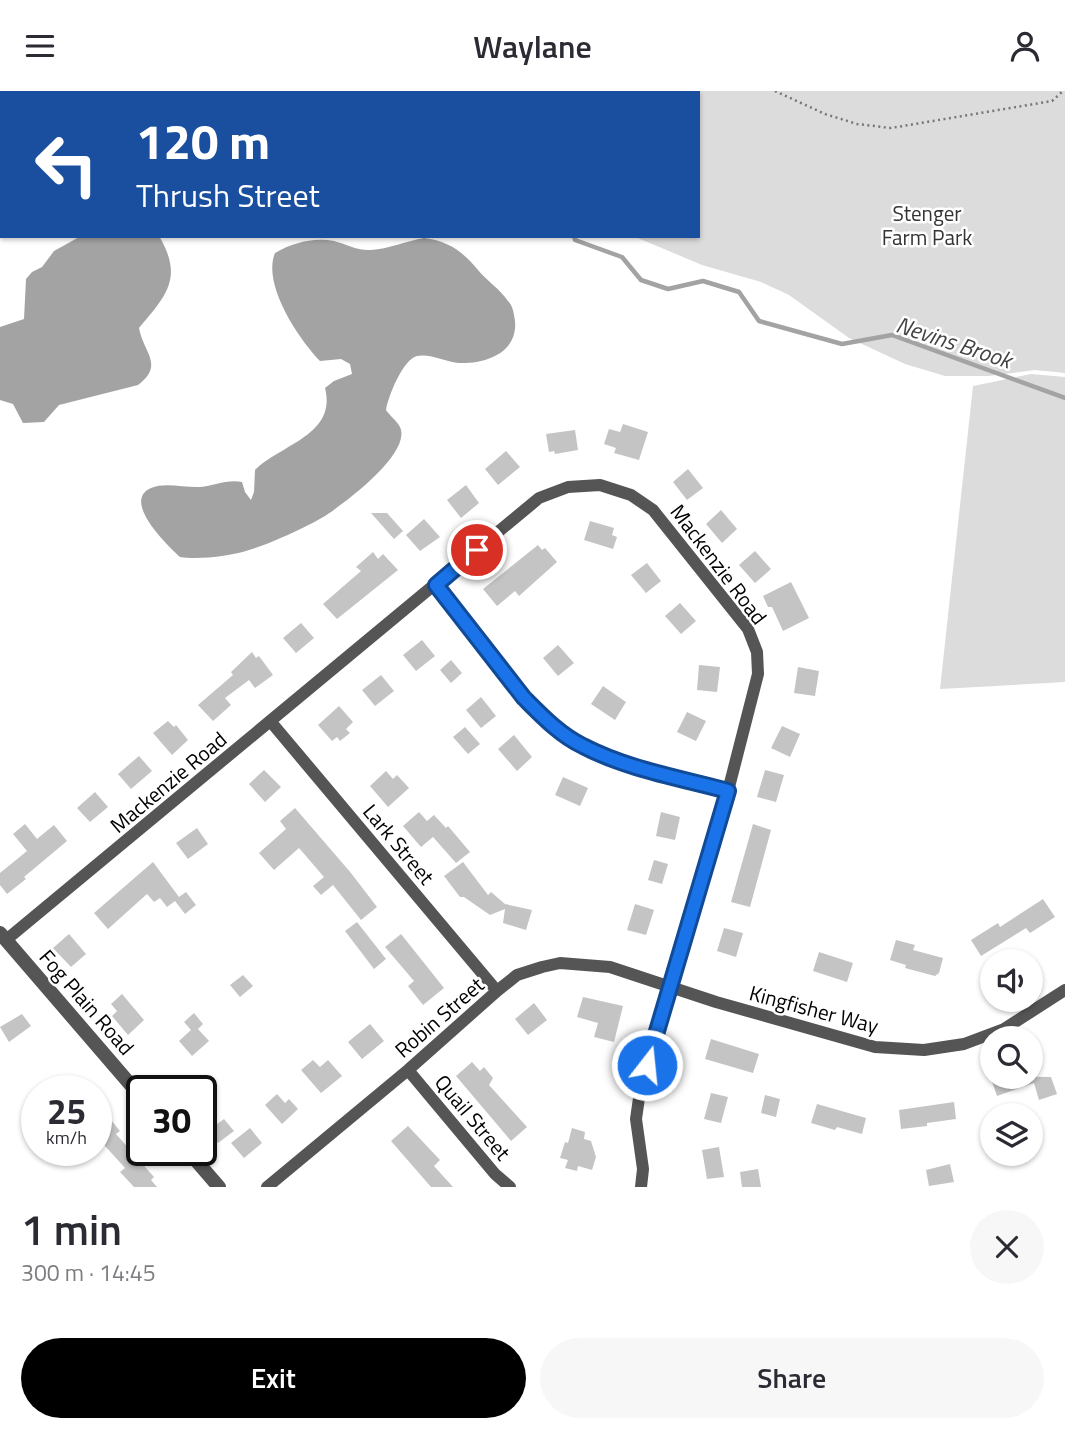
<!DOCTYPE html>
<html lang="en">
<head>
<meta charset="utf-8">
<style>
	body { margin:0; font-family:"Titillium Web",sans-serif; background:#f7f7f7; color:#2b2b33; height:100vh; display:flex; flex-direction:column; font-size:26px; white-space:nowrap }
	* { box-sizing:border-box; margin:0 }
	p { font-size:23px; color:#7c7c81 }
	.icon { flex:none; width:38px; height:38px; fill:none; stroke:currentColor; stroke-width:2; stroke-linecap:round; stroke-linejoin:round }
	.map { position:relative; height:1096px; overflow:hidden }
	.drawer { display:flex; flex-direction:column; background:#fff; flex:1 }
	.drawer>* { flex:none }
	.top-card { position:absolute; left:0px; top:0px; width:700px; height:147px; box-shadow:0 2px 5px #0004; background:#1a4fa0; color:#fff; overflow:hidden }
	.controls { position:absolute; left:980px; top:858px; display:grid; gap:14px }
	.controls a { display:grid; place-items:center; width:63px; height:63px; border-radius:50%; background:#fff; box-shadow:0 2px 5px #0004; font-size:35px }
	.speed { position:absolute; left:21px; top:984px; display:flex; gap:14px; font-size:35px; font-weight:700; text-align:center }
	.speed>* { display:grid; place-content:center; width:91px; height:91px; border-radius:50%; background:#fff; box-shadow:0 2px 5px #0004; line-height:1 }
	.speed small { font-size:18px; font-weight:400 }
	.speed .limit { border:4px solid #111; border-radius:10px; background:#fff; color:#111 }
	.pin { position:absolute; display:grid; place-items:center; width:60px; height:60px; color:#fff; margin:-30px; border:4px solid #fff; border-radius:50%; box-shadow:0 2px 7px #0007 }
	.me { position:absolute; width:77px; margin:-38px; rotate:16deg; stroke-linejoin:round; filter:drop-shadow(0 0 5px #0008) }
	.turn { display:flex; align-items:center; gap:24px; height:147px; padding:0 21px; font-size:32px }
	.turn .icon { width:91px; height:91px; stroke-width:2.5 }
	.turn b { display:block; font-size:49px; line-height:60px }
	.round { display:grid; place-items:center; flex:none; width:74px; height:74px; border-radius:37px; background:#f7f7f7 }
	.headline { display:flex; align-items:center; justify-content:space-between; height:119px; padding:0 21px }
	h1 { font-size:42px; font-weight:600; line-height:52px }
	.button { display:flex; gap:14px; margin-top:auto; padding:14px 21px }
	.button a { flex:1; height:80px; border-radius:42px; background:#000; color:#fff; font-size:28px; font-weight:600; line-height:80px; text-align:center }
	.button a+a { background:#f7f7f7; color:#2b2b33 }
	header { display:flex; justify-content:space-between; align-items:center; height:91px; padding:0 21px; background:#fff; font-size:32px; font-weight:600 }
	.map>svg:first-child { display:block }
	.green { fill:#dcdcdc }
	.water { fill:#a3a3a3 }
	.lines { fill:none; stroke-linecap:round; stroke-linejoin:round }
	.stream { stroke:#a3a3a3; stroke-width:4.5 }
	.building { fill:#c4c4c4 }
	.path { stroke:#777; stroke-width:2.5; stroke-dasharray:2 3.5; stroke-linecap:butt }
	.minor { stroke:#555; stroke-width:12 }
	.tertiary { stroke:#555; stroke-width:14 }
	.route-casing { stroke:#114b97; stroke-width:18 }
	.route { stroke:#1a73e8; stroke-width:12 }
	.labels { text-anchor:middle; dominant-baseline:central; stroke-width:5; stroke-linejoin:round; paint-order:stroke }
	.park-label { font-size:21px; fill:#333; stroke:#fff }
	.street-label { font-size:21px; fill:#000; stroke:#fff }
	.water-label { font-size:23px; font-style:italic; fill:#444; stroke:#fff }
</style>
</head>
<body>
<header><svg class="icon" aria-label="menu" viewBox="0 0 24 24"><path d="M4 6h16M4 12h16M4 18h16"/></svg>Waylane<svg class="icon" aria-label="person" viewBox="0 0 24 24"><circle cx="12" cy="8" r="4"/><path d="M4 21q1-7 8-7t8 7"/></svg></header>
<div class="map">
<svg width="1065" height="1096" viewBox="0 0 1065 1096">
	<rect width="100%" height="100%" fill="#fff"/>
	<!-- green -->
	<path class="green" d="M472,0H1065V282L1035,279L989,285H945L905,273L849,247L789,204L761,191L702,174L633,145H698V2H472Z
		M1031,283L1065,286V591L940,598L973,295Z"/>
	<!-- water -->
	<path class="water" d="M81,145H159C184,187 166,205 139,237C143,261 165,274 138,294L59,314L44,331L23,332L13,313L0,309V236L24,228L26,188L32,181L42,176L54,160Z
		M424,147C449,150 463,161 478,179C487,190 500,198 508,210C513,215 514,223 515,230C518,261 487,273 459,272C446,271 430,262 417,265C403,268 388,306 386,319C390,325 397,330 400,336C412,362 346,411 328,423C312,434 267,454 249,459C231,465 199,469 180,466C168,455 121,410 151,397C165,391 185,397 200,396C214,395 227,388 242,391L245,401L251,409L254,401L255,379C281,353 337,344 325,297L334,290L352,283L350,273L341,268L320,270C298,247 262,193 275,162C292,152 314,146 334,150C346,153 357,160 371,159C388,158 407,150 424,147Z"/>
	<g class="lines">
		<!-- stream -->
		<path class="stream" d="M0,11L2,13
			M574,145L575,149L622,166L641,189L668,198L703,190L739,201L759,230L842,253L892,244L1065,307"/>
	</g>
	<!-- building -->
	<path class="building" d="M623,333L648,341L639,369L614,362L616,357L604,353L609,338L620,341Z
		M575,339L578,359L555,363L554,360L549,361L546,343Z
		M506,360L520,376L498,394L485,378Z
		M688,378L703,397L687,409L673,391Z
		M466,394L479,412L461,427L447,409Z
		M721,419L737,438L722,452L706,433Z
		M371,422H387L403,440L394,448Z
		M424,428L440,446L420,460L406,444Z
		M590,430L614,437L612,444L617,446L613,458L584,449Z
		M538,454L542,459L545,457L557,471L519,505L515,500L497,515L483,498Z
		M755,460L771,478L755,492L739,474Z
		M373,461L378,468L383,463L398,479L337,528L323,513L361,480L356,476Z
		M647,472L661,490L646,502L631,484Z
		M791,491L809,527L783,540L772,516H768L763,505Z
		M680,512L696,530L681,543L665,525Z
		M301,532L314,547L296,562L283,547Z
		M422,549L435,565L416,580L403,564Z
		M558,554L574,572L558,585L543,567Z
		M252,561L256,567L259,565L273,584L255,597L249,589L225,607L231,614L213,630L198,614L233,584L231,581Z
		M451,569L462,582L451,592L440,579Z
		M699,574L720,576L717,601L697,599Z
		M798,576L819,580L815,605L794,602Z
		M381,584L394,600L375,615L362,599Z
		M603,595L626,611L615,629L591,613Z
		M481,606L496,625L481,637L466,619Z
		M339,615L353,631L346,638L350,642L340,650L337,646L332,650L318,634Z
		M687,621L706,630L696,650L677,641Z
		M168,630L174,636L176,634L188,649L172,664L153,642Z
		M782,635L800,643L790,666L771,657Z
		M465,636L480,653L468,663L453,646Z
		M514,644L532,666L517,680L498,658Z
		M139,665L152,680L131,698L118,683Z
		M264,679L281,696L265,711L249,693Z
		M765,679L784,684L776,711L757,706Z
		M386,680L393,688L397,684L409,697L388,716L370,695Z
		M563,686L588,697L580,715L555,704Z
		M95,701L108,716L90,731L77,717Z
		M295,717L351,782L377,816L361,829L333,794L321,804L313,795L324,786L299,757L274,779L259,762L286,738L280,730Z
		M419,721L427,730L434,724L446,737L448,735L470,761L456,772L433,746L421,756L403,735Z
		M661,721L680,726L675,749L656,745Z
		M25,733L37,748L54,734L67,750L24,786L26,788L7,803L0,794V782L27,760L13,743Z
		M753,733L771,739L750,816L731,811Z
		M197,737L208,753L188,768L176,752Z
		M654,769L668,773L662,793L648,789Z
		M153,771L179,806L186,801L196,814L185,823L175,810L167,816L160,807L154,811L147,803L108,838L94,822Z
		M463,771L488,804L491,801L505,813L532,819L526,839L503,832L505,818L490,824L464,806H460L444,785Z
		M1043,808L1055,826L1030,842L1026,837L981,865L971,849L998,832L1000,836Z
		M635,813L654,819L646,844L627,839Z
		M357,831L386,868L374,878L345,840Z
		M724,837L743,842L736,866L717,860Z
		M69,843L86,863L71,876L53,857Z
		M401,843L444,897L423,914L408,895L414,890L385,856Z
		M896,849L915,854L913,859L943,867L939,882L935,885L905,877L906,874L890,869Z
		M819,861L853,872L847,891L813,880Z
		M243,884L253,895L240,906L230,894Z
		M122,903L144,929L128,944L112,925L117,920L111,913Z
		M583,906L623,915L614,951L594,946L598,932L577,926Z
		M534,912L547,929L528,944L515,928Z
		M194,922L203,933L198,938L209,950L192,965L179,950L191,939L184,931Z
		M22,923L31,935L9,951L0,936Z
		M370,933L384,950L362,968L348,951Z
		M711,948L759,963L753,982L705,968Z
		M313,969L320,976L328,969L342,985L321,1002L301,979Z
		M472,971L480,980L484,976L493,987L489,994L527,1036L511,1050L456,985Z
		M990,985L1051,986L1057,1003L1039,1009L1034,992L997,1005Z
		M711,1002L728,1006L721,1032L704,1028Z
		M277,1003L285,1012L289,1008L298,1018L282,1033L265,1014Z
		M765,1004L780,1008L776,1026L761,1022Z
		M954,1011L956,1028L927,1032V1035L901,1038L899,1019Z
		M817,1013L866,1027L862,1043L837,1036L835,1039L811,1032Z
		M224,1028L234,1040L218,1052L209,1039Z
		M108,1029H111L120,1040L116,1043L154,1086L151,1089L157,1096H134L120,1081L125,1077L96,1045V1040Z
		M408,1035L440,1069L434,1075L453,1096H431L391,1050Z
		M250,1037L262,1052L244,1067L231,1052Z
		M572,1037L585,1041L584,1048L591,1050L596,1066L592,1079L578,1075L577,1080L565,1077L568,1069L560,1067L565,1051L568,1052Z
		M719,1056L724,1086L707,1088L702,1059Z
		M950,1073L954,1091L929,1095L926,1079Z
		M758,1078L761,1096H742L740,1081Z"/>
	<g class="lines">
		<!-- path -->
		<path class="path" d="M775,0L825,23L857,33L891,37L1052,10L1063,0"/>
		<!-- minor -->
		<path class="minor" d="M436,494C478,548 520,617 579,653C618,677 683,688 728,700
			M271,631L497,900
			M6,849L539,407L568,396L600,394L631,404L653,419L748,538L757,561L758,583L728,700L640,1000L636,1028L643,1078L641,1096
			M408,979L495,1083L510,1096
			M267,1096L408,979L497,900L517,884L542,876L560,872L610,876L716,911L875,956L924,959L964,953L1004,938L1065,899"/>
		<!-- tertiary -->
		<path class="tertiary" d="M0,842L142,1007
			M187,1059L219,1096"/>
	</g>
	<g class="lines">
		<defs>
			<path id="route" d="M477,459L436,494L524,607C542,625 560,644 583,655C627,678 680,687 728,700L647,974"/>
		</defs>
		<!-- route casing -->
		<use href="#route" class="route-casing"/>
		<!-- route -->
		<use href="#route" class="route"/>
	</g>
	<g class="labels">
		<!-- park labels -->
		<g class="park-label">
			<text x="927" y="122">Stenger<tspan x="927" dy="24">Farm Park</tspan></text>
		</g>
		<!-- street labels -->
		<g class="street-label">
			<text transform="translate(719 473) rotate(53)">Mackenzie Road</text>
			<text transform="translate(168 691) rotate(-40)">Mackenzie Road</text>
			<text transform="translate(399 753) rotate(50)">Lark Street</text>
			<text transform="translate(87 911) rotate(49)">Fog Plain Road</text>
			<text transform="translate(814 918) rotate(15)">Kingfisher Way</text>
			<text transform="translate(439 926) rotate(-41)">Robin Street</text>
			<text transform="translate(473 1026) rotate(50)">Quail Street</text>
		</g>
		<!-- water labels -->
		<g class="water-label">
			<text transform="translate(954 251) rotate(18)">Nevins Brook</text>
		</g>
	</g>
</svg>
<div class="controls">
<a><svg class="icon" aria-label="sound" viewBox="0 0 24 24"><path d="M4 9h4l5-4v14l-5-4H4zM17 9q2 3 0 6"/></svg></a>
<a><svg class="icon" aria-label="search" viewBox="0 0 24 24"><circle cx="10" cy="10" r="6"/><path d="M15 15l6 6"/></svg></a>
<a><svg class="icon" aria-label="layers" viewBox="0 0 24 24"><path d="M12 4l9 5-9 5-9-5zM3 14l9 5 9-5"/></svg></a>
</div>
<div class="speed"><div>25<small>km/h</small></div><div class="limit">30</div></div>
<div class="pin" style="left:477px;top:459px;background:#d93025"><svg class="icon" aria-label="arrive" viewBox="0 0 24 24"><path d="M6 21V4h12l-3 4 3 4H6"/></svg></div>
<svg class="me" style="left:647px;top:974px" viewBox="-20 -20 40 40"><circle r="17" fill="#1a73e8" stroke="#fff" stroke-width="3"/><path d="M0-11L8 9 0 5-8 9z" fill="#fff"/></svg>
<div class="top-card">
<div class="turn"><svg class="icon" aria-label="left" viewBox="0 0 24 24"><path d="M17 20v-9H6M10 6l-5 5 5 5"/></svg><div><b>120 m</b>Thrush Street</div></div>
</div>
</div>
<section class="drawer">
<div class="headline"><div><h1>1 min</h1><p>300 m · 14:45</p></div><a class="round"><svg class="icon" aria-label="close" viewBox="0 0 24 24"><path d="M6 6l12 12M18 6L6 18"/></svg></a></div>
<div class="button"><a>Exit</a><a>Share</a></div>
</section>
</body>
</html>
